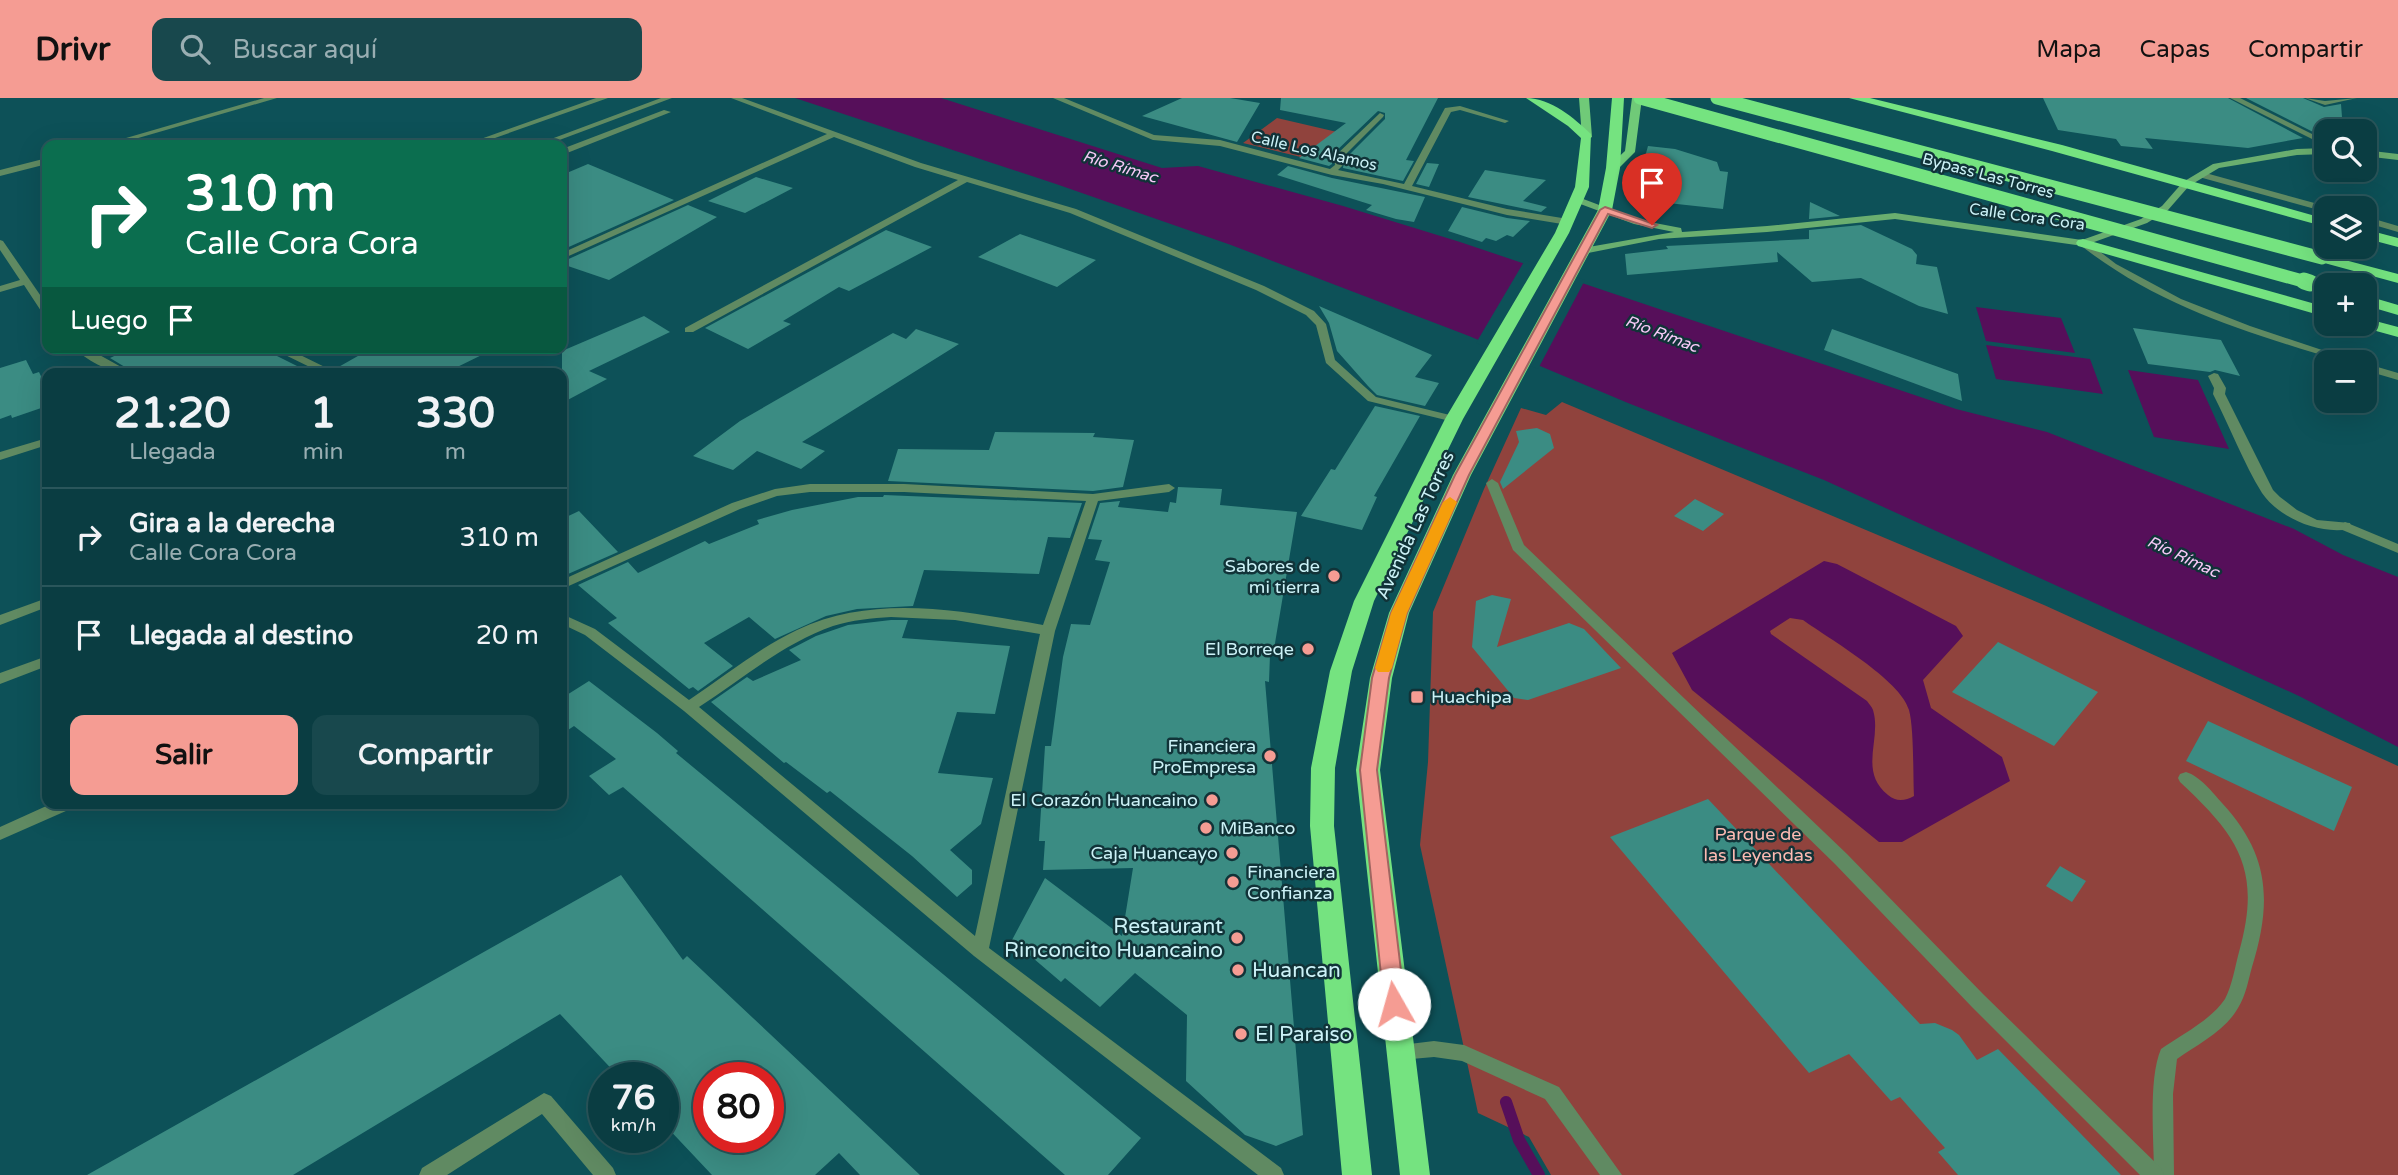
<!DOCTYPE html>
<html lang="es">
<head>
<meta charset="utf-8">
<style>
	body { margin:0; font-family:"Varela Round",sans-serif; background:#18484d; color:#f1f3f6; height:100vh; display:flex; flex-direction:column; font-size:26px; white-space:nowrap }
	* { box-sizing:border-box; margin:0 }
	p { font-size:23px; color:#99aeb2 }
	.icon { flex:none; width:38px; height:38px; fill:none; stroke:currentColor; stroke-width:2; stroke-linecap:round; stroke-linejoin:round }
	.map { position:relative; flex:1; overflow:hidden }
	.side { position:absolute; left:42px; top:270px; width:525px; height:441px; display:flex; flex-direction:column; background:#0a3d42; border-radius:14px; box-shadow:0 7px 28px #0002,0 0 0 2px #2a565b }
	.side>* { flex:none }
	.guide { position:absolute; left:42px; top:42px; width:525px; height:214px; border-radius:14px; box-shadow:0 7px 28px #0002,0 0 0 2px #2a565b; background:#0b6e4f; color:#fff; overflow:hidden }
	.fabs { position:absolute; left:2314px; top:21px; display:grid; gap:14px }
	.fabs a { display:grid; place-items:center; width:63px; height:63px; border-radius:14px; background:#0a3d42; box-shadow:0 7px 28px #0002,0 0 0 2px #2a565b; font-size:35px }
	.speed { position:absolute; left:588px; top:964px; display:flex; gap:14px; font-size:35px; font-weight:700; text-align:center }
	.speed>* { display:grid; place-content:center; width:91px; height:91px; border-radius:50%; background:#0a3d42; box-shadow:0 7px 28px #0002,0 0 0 2px #2a565b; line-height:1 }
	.speed small { font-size:18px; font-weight:400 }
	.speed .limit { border:10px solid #d22; background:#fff; color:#111 }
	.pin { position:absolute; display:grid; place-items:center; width:60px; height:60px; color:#fff; margin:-72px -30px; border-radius:50% 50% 50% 0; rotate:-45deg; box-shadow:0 0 7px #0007 }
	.pin .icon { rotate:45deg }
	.me { position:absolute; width:77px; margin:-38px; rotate:353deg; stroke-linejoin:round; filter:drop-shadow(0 0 5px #0008) }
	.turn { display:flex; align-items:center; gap:24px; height:147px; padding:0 28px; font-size:32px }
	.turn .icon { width:91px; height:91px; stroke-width:2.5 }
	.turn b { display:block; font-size:49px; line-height:60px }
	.then { display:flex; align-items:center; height:66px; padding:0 28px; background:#0003; gap:14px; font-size:26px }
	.eta { display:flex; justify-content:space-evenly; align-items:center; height:119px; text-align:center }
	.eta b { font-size:42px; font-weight:800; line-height:49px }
	.cta { display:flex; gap:14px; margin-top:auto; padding:14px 28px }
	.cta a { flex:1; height:80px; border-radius:14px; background:#f59c93; color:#111; font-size:28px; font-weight:800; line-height:80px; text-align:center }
	.cta a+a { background:#18484d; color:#f1f3f6 }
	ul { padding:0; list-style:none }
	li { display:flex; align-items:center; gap:21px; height:98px; padding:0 28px; border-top:2px solid #2a565b }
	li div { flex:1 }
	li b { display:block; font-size:26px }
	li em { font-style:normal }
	header { display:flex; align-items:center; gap:42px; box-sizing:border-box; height:98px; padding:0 35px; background:#f59c93; color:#111 }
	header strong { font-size:33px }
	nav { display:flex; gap:38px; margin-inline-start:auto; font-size:24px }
	.search { width:490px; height:63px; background:#18484d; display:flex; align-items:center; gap:18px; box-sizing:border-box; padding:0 24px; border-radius:14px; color:#99aeb2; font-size:26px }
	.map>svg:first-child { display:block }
	.green { fill:#90433d }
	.water { fill:#560f5a; fill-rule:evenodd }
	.pier { fill:#0d5158 }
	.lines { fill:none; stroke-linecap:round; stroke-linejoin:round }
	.stream { stroke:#560f5a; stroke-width:12 }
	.building { fill:#3b8c83; fill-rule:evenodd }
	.lane { fill:#608a62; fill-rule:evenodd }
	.street { fill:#608a62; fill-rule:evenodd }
	.secondary { fill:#6aae6f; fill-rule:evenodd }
	.primary { fill:#70ca78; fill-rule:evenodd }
	.highway { fill:#75e380; fill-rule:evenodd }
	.highway-bridge-far1 { stroke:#75e380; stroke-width:13 }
	.highway-bridge { stroke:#75e380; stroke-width:17 }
	.route { fill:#f59c93; stroke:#9f6560; stroke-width:2 }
	.slow { fill:#f59e0b }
	.poi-dot { fill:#f59c93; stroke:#113338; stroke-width:2.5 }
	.labels { text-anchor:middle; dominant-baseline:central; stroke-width:5; stroke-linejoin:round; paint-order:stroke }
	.far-street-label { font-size:16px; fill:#ccf2f7; stroke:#113338 }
	.far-water-label { font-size:16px; font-style:italic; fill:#f8caf8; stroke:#113338 }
	.street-label { font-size:18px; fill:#ccf2f7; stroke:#113338 }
	.poi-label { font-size:18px; fill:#ccf2f7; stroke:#113338; text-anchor:end }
	.park-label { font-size:18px; fill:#fdbab2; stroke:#113338 }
	.near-poi-label { font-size:21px; fill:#ccf2f7; stroke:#113338; text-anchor:start }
</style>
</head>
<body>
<header>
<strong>Drivr</strong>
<div class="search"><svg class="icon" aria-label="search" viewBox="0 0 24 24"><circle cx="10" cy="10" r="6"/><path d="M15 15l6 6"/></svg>Buscar aquí</div>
<nav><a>Mapa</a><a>Capas</a><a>Compartir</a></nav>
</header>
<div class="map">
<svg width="2398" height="1077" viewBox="0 0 2398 1077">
	<rect width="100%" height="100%" fill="#0d5158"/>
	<!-- green -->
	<path class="green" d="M1277,20L1350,37L1317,63L1243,45Z
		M1562,304L2044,507L2398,668V1077H1551L1529,1039L1478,1015L1420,747L1428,664L1433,514L1484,391L1521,310L1546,317Z"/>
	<!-- water -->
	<path class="water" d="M795,0H941L1162,70L1198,68L1343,108L1460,144L1956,311L2047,334L2294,431L2343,457L2398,479V649L2299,598L1824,382L1628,305L1469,238L1231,147L1056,86Z
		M1976,209L2061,220L2075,255L1986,243Z
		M1986,247L2090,261L2103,296L1996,281Z
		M2128,272L2198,282L2229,351L2154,339Z
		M1824,463L1837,466L1956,528L1963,538L1923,582L1931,610L2002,659L2010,683L1902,744H1879L1692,592L1672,555ZM1790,520L1803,522C1828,540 1901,582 1909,612C1914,630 1913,677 1914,698C1905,703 1896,704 1888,697C1858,673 1882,641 1873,612C1872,609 1869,606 1867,603L1771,536L1770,533Z"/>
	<!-- pier -->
	<path class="pier" d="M1525,162L1585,182L1538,271L1476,245Z"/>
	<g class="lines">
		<!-- stream -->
		<path class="stream" d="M1506,1004L1519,1042L1539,1077"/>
	</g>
	<!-- building -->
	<path class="building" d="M1182,0H1230L1260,5L1237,44L1142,18Z
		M1281,0H1438L1406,62L1414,63L1403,83L1343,70L1344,62L1385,21V15L1378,13L1332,57V66L1329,68L1299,60L1346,25L1280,12Z
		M2043,0H2228L2303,40L2248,50L2145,40L2153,51L2121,48L2116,41L2058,32Z
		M2246,0H2303L2324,9L2341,6L2343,32L2319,37Z
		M1648,48L1675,51L1717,64L1720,73L1728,74L1723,111L1640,102L1643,92V59H1645Z
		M1427,65L1439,66L1429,89L1416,86Z
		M588,66L674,102L562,152V77Z
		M1288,68L1332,80L1425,99L1414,124L1396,121L1366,112L1372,107L1277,77Z
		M1485,72L1546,82L1523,103L1547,109L1541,114L1468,99Z
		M756,79L793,90L745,115L708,103Z
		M1810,104L1840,118L1809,121Z
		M688,107L717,119L609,182L562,166V164Z
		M1462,109L1507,120L1530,123L1513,139L1507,137L1496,143L1486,140L1482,144L1448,133Z
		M1861,127L1912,151L1917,157L1916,166L1937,169L1948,216L1919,208L1861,180L1812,184L1777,154L1778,164L1627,177L1625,156L1668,151L1666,148L1809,141V132Z
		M886,132L932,149L849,193L839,189L783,223L791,226L748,251L705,230Z
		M1020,136L1096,162L1057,189L978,159Z
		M1319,208L1432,257L1415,279L1439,285L1425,308L1377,297L1368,288L1337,253L1329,225Z
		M644,218L670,234L589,273L607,281L562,305V253Z
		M2133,230L2221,242L2240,278L2215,272L2210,274L2148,266Z
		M916,231L959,246L802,344L825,353L801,371L757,353L733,372L693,358L740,323L893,235L906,241Z
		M1832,231L1958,276L1962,303L1824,252Z
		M131,250H261L311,275H135L110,260Z
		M372,250H496L445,275H339L335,271Z
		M26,262L33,276L39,274L47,291V308L12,320L11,317L0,321V270Z
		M1375,308L1420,318L1374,398L1377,399L1362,432L1301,418L1331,371L1335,372Z
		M1537,330L1550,336L1554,350L1503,391L1500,384L1519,344L1516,333Z
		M995,334L1095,335L1093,339L1134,342L1123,389L1093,393L888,383L898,351L989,352Z
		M1178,389L1222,391L1220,407L1297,414L1273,557H1270L1269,584L1265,583L1303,1037L1276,1048L1245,1037L1186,983L1187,917L1135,875L1100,909L1065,880L1061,884L1012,842L1045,780L1122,838L1133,770L1043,772L1045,743H1039L1045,648H1051L1063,559L1071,526L1090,527L1110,464L1095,462L1102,442L1088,441L1100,405L1120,403L1118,409L1168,414L1170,404L1176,405Z
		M884,397L1082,405L1070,440L1048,439L1039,476L924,472L913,508L857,511L826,518L775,541L749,519L704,545L733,568L698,593L693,589L689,591L608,525L617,520L578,487L628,464L638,475L705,443L709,446L759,426L757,422L792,412L858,399H883Z
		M1695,401L1724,416L1703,433L1674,418Z
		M579,413L618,454L568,476L562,469V421Z
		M1492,497L1511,501L1497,549L1569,525L1584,531L1621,570L1528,602L1514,600L1472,549L1476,503Z
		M891,522H908L902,540L1010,548L995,616L957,614L938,675L993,680L981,726L950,752L972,772V786L957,799L912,758L830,693L827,695L786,664L784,665L711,604L747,579L753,583L801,562L789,552L816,538L848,527Z
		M1998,544L2098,594L2054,648L1952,594Z
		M589,583L657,635L678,653L676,655L1141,1040L1108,1077H1065L623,689L609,697L589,678L616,661L574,628L562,636V600Z
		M2208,623L2352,689L2334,733L2186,663Z
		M1708,701L1920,926L1935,925L1952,932L1959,937L1977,962L1998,951L2121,1077H1958L1938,1054L1945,1050L1900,999L1891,1003L1849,956L1809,975L1610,739Z
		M2060,768L2086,783L2072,804L2046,788Z
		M621,777L683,862L687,858L920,1077H860L839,1055L815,1077H712L663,1025V980H620L560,916L293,1077H87ZM709,980H768V1040H709Z"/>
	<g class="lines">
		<!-- lane -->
		<path class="lane" d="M1053,0H1064L1154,37L1220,42L1330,71L1335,67L1334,59L1380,15L1384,17L1383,19L1341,61L1343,67L1338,72L1404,86L1445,10L1460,8L1509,23L1505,25L1460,12L1451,14L1412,88L1507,111L1568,121L1573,124L1568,127L1507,117L1383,86L1332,77L1220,48L1153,42Z
			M2214,275L2218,276L2226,290L2225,296L2273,392L2280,399L2297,412L2317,422L2350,425L2351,428L2350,431C2319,437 2279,420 2262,395C2244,366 2229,327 2213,296L2214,290L2208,278Z
			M47,500V509L0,527V517Z
			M47,558V568L0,586V575Z
			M2186,674C2200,678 2213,695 2222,705C2270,757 2272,804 2252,869C2248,883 2246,897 2238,910C2226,932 2197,947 2177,961L2173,996L2174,1077H2154C2154,1043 2148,981 2161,951C2181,937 2211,922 2225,901C2232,888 2235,869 2239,854C2262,772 2239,739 2180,684L2178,680L2180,676Z
			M1434,943L1464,947L1559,989L1622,1077H1600L1545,1001L1462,963L1434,959L1400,962L1393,960L1391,954L1393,948Z"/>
		<!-- street -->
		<path class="street" d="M264,0H277L114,47H102Z
			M596,0H608L475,47H464Z
			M661,0H672L546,47H535Z
			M731,0H742L921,65L1076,111L1264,188L1314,213L1326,226L1335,262L1376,299L1458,319L1460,321L1454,324L1368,303L1326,265L1316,227L1306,217L1256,192L1070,115L967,84L693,234H685V230L958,82L915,69L834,39L562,161V155L827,36Z
			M2230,0H2240L2326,43V48Z
			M2305,0L2325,3L2357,0L2325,7Z
			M664,12L671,14L562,57V51Z
			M47,60V66L0,78V72Z
			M2202,74L2329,109L2330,110H2326V114L2199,79V75Z
			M2364,118L2398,128V134L2364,124Z
			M0,142L3,143L47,207V217L43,216L24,187L0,194V188L20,182L0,152Z
			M2080,143H2086L2116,166L2181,201L2250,228L2358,264H2343C2245,233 2163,211 2080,147Z
			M75,250H87L132,275C112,275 89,265 75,250Z
			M271,250H286L337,275H322Z
			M2364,265L2398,275V282L2364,272Z
			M47,340V347L0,362V354Z
			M1492,381L1498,385L1524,447L1847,756L1983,896L2161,1070L2164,1077H2140L1971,908L1835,766L1513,452L1486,385Z
			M810,386H904L1093,396L1169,386L1175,390L1169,394L1098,403L1055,533L989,850L1281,1070L1284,1077H1258L974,858L684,613L585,537L562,526V516L595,531L689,602C725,578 759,550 797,532C876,495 961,513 1043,527L1086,403L904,394H810L777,398L740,411L562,491V482L732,405L775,391ZM891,519L955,522L1040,536L975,838L699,609C742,581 784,545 833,528C852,522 872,520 891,519Z
			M2345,424L2398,446V455L2340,431L2339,428Z
			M53,705H77L75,709L0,742V729Z
			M544,995L551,998L613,1070L616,1077H593L542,1016L447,1077H419L422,1070Z"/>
		<!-- secondary -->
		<path class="secondary" d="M2326,50V56L2297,57L2219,70L2189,88L2168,112L2147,125L2083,148L1895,121L1767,134L1659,141L1583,156L1578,153L1583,150L1674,134L1634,126L1575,104V100L1578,99L1639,122L1681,130L1682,134L1767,128L1895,115L2082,142L2141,121L2162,108L2183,84L2213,66L2297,51Z
			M2364,52L2398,56V62L2364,58Z"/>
		<!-- primary -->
		<path class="primary" d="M1579,0H1589L1592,39L1587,42L1582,39Z
			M1632,0H1642L1635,54L1617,72H1609V68L1625,53Z"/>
		<!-- highway -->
		<path class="highway" d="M1526,0C1551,0 1574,20 1591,36L1589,89L1569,135L1463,321L1374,503L1352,573L1335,670L1334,728L1372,1077H1342L1310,728L1311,670L1330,573L1354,503L1445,321L1555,135L1575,89L1581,40L1568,28Z
			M1612,0H1624L1620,70L1612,112L1471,377L1409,515L1392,580L1380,672L1430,1077H1400L1356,672L1370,580L1389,515L1453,377L1598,112L1606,70Z
			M1849,0H1870L2062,47L2326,121V129L2052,53Z
			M2364,131L2398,140V149L2364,140Z
			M2083,141L2326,209V219L2078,148L2076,145L2078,142Z
			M2322,156L2398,176V185L2317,163L2315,160L2317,157Z
			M2310,180L2331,187H2332H2326V194L2305,188L2302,185Z
			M2364,197L2398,207V217L2364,207Z
			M2364,220L2398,229V239L2358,228L2357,226H2364Z"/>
		<!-- highway-bridge-far1 -->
		<path class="highway-bridge-far1" d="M1640,0L2310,185
			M1717,0L2322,160"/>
		<!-- highway-bridge -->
		<path class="highway-bridge" d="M2304,183L2310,185"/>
	</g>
	<!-- route -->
	<path class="route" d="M1605,109L1657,127L1652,130L1608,116L1469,377L1407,515L1389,580L1377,672L1405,906L1402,912L1394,915L1387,912L1384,906L1360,672L1372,580L1391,515L1455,377L1600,112Z"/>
	<!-- slow -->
	<path class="slow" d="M1450,399L1457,404L1407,515L1392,570L1389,574H1378L1375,570L1391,515L1443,404Z"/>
	<!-- markers -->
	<g class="poi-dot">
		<circle cx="1334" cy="478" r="7"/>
		<circle cx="1308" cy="551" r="7"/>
		<rect x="1410" y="592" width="14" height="14" rx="3.5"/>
		<circle cx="1270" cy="658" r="7"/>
		<circle cx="1212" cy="702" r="7"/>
		<circle cx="1206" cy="730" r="7"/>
		<circle cx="1232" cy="755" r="7"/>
		<circle cx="1233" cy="784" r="7"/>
		<circle cx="1237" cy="840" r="7"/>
		<circle cx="1238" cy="872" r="7"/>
		<circle cx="1241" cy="936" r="7"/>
	</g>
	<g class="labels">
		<!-- far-street labels -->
		<g class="far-street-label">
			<text transform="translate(1314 53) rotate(13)">Calle Los Alamos</text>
			<text transform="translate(1988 78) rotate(15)">Bypass Las Torres</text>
			<text transform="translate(2027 119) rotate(8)">Calle Cora Cora</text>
		</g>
		<!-- far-water labels -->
		<g class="far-water-label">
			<text transform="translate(1120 69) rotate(17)">Río Rímac</text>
			<text transform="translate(1662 236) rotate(21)">Río Rímac</text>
			<text transform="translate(2183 459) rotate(25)">Río Rímac</text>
		</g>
		<!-- street labels -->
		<g class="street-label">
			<text transform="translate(1415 427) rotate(-65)">Avenida Las Torres</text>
		</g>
		<!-- poi labels -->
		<g class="poi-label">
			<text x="1320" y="468">Sabores de<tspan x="1320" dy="21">mi tierra</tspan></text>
			<text x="1294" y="551">El Borreqe</text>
			<text x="1431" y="599" text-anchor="start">Huachipa</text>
			<text x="1256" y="648">Financiera<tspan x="1256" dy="21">ProEmpresa</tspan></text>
			<text x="1198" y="702">El Corazón Huancaino</text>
			<text x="1220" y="730" text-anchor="start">MiBanco</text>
			<text x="1218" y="755">Caja Huancayo</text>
			<text x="1247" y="774" text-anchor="start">Financiera<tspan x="1247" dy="21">Confianza</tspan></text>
		</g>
		<!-- park labels -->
		<g class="park-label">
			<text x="1758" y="736">Parque de<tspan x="1758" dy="21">las Leyendas</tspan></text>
		</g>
		<!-- near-poi labels -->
		<g class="near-poi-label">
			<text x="1223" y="828" text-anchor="end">Restaurant<tspan x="1223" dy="24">Rinconcito Huancaino</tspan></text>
			<text x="1252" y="872">Huancan</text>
			<text x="1255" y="936">El Paraiso</text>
		</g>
	</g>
</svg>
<div class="fabs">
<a><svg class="icon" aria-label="search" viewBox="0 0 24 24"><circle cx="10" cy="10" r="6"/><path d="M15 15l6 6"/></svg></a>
<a><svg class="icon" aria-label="layers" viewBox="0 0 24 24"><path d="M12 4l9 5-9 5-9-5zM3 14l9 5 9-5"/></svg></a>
<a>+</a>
<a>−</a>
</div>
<div class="speed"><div>76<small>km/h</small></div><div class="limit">80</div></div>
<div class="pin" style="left:1652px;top:127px;background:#d93025"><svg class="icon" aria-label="arrive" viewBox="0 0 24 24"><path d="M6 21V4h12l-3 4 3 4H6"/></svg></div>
<svg class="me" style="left:1394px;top:906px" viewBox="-20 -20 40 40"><circle r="19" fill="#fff"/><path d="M0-13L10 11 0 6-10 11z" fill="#f59c93"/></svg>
<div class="guide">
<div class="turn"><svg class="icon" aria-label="right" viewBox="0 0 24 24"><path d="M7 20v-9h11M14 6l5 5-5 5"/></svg><div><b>310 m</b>Calle Cora Cora</div></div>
<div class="then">Luego<svg class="icon" aria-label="arrive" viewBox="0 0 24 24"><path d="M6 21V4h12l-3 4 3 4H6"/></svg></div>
</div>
<section class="side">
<div class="eta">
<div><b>21:20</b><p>Llegada</p></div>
<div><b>1</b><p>min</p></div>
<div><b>330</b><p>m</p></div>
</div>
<ul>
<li><svg class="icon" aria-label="right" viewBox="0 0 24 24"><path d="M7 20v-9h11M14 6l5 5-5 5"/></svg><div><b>Gira a la derecha</b><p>Calle Cora Cora</p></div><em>310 m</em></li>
<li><svg class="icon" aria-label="arrive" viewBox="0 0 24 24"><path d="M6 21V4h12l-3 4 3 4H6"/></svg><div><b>Llegada al destino</b></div><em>20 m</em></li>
</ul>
<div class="cta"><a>Salir</a><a>Compartir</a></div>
</section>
</div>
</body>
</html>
